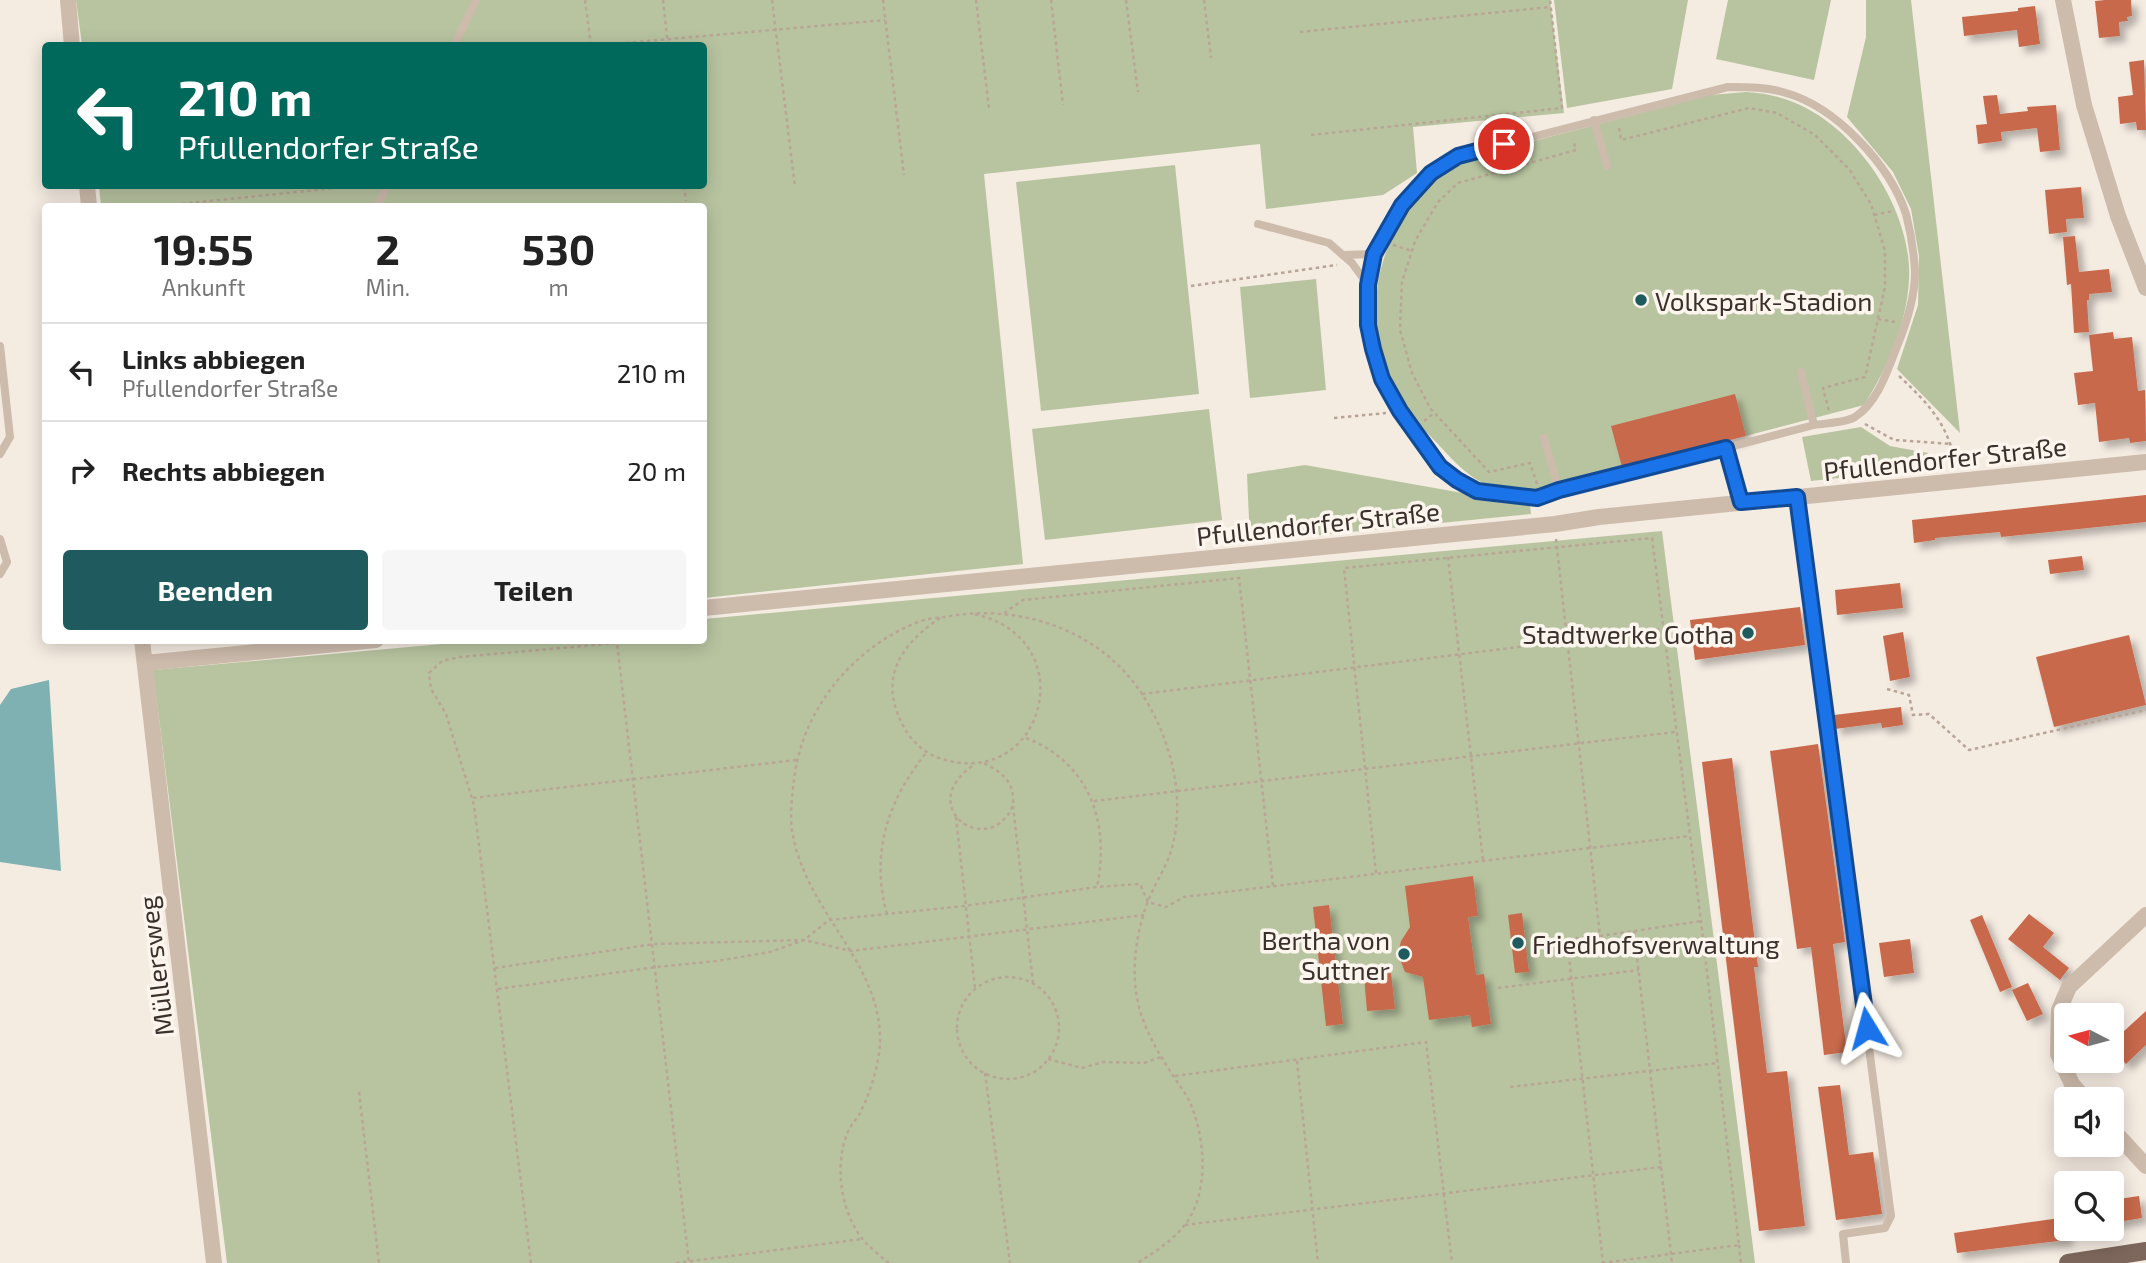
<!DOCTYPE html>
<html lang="de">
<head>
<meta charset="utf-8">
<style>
	body { margin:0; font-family:"Exo 2",sans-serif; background:#f6f6f6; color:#222; height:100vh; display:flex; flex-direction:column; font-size:26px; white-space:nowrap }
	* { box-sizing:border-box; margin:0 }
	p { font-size:23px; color:#767676 }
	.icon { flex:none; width:38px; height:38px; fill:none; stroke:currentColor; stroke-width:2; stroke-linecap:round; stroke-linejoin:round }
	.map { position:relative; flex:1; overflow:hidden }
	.panel { position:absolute; left:42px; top:203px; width:665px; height:441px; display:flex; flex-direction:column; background:#fff; border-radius:7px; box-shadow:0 4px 18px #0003 }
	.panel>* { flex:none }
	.hud { position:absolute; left:42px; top:42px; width:665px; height:147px; border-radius:7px; box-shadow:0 4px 18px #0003; background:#00695c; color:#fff; overflow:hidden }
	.needle { width:46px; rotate:276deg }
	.controls { position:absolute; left:2054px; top:1003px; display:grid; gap:14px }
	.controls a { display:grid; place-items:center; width:70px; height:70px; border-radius:7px; background:#fff; box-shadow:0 4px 18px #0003; font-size:35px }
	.pin { position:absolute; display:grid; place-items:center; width:60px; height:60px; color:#fff; margin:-30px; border:4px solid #fff; border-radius:50%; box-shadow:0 2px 7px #0007 }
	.me { position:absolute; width:77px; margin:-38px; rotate:352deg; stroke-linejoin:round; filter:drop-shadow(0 0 5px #0008) }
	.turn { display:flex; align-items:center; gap:24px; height:147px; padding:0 21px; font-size:32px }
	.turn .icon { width:91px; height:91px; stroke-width:2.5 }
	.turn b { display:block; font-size:49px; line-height:60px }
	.eta { display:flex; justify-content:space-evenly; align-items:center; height:119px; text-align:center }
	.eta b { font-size:42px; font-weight:700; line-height:49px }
	.action { display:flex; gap:14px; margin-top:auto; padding:14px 21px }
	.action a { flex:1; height:80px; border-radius:7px; background:#1f5a5e; color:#fff; font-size:28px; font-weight:700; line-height:80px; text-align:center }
	.action a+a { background:#f6f6f6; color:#222 }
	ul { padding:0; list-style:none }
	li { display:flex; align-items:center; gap:21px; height:98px; padding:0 21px; border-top:2px solid #e0e0e0 }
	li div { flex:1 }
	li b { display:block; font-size:26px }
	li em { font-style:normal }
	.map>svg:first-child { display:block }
	.green { fill:#b8c4a0 }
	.water { fill:#7fb0b2 }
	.building { fill:#c8694b; filter:url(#shadow) }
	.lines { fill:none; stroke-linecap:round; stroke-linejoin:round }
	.path { stroke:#b9a596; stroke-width:2.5; stroke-dasharray:3.5 3.5; stroke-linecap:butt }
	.lane { stroke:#cdbbac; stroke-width:8 }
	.street { stroke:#cdbbac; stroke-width:16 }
	.primary { stroke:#7d675c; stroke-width:18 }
	.route-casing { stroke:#114b97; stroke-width:18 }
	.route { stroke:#1a73e8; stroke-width:12 }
	.poi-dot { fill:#1f5a5e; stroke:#fbf5ee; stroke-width:2.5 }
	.labels { text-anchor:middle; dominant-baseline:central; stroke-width:7; stroke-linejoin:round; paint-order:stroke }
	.poi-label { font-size:26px; fill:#3b302b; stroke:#fbf5ee; text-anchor:start }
	.street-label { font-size:26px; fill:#3b302b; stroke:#fbf5ee }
</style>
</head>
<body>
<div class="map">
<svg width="2146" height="1263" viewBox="0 0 2146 1263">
	<defs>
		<filter id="shadow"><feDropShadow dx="6" dy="6" stdDeviation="3.5" flood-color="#0004"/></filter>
	</defs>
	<rect width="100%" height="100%" fill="#f4ebe1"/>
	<!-- green -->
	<path class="green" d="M76,0H1550L1564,113L1413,127L1417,173L1383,195L1266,209L1260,144L984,174L1023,564L704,598V206H101L99,186H704V46L82,45Z
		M1554,0H1688L1672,89L1567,108Z
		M1728,0H1831L1814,80L1716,59Z
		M1866,0H1911L1960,433L1897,369L1918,305L1919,256L1911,209L1893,172L1847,117L1866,37Z
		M1746,92C1763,93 1778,96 1793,102C1857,127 1913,211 1909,280C1907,323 1887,369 1864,405L1531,492C1486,495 1465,474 1437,443C1421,427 1404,409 1394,389C1388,379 1385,365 1382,354C1368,302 1379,253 1408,208C1416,195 1426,181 1439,172C1448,166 1459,162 1468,158L1710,95Z
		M1175,165L1199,394L1041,411L1016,182Z
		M1316,279L1326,390L1250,398L1240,287Z
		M1209,409L1222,520L1045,540L1032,429Z
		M1861,427L1890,446L1928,453L1930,468L1811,481L1802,437Z
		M1305,465L1530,505L1531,514L1250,542L1247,474Z
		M1662,531L1755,1263H227L153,670L475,641L704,640V619Z"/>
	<!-- water -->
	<path class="water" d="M49,680L61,871L0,862V705L11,689Z"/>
	<!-- building -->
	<path class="building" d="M2105,0H2131L2132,16L2127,17L2128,21L2119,22L2120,36L2099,38L2095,1Z
		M2035,6L2040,44L2019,47L2017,30L1964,36L1962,17L2018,11V8Z
		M2144,60L2146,130H2137L2136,122L2120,124L2118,97L2133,95L2129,62Z
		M1997,95L2000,114L2028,111L2027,107L2056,105L2060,150L2040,152L2037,128L2001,132L2002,141L1978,144L1976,125L1987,124L1983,96Z
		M2081,187L2084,218L2066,219L2067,232L2049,234L2045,190Z
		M2075,236L2079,272L2109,269L2112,292L2089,294V300H2087L2089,332L2074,333L2071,284L2067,285L2063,237Z
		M2113,332L2114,339L2132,337L2138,391L2145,390L2146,441L2130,443L2129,438L2099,442L2095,403L2078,405L2074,373L2093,371L2089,335Z
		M1735,394L1746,436L1622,467L1611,426Z
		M2146,495V522L2001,537L2000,532L1935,538V540L1914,543L1912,520Z
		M2082,556L2084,570L2050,574L2048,560Z
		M1900,583L1903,608L1837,615L1835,590Z
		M1800,607L1805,645L1695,660L1690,620Z
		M1903,632L1910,677L1890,681L1883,636Z
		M2129,635L2146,705L2054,727L2036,657Z
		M1901,707L1903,725L1882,728L1881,723L1835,729L1834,715Z
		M1818,744L1845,942L1833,944L1847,1052L1824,1055L1811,947L1797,949L1770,751Z
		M1732,758L1758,967H1754L1767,1073L1787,1071L1805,1226L1759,1231L1702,762Z
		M1473,876L1478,916L1468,917L1476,975L1484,974L1491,1024L1472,1027L1470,1015L1429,1020L1423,977L1405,972L1398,954L1401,941L1410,927L1405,886Z
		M1329,905L1343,1024L1326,1026L1313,907Z
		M1522,913L1529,972L1515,973L1508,915Z
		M2029,914L2054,933L2043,947L2069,968L2060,980L2008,939Z
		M1982,915L2012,987L2000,992L1970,920Z
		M1910,939L1914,973L1884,977L1879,943Z
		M1391,973L1395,1009L1367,1011L1364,976Z
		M2028,983L2043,1014L2027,1021L2012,990Z
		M2146,1011V1045L2126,1064L2112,1049V1042Z
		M1840,1085L1849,1155L1873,1152L1882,1214L1836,1220L1818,1087Z
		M2139,1196L2142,1218L2112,1223V1200Z
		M2067,1217V1240L1957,1253L1954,1233Z"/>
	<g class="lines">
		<!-- path -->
		<path class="path" d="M585,0L591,45
			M663,0L668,46
			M772,0L795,187
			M883,0L904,175
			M976,0L989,109
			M1051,0L1063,105
			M1126,0L1138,92
			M1204,0L1211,58
			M1300,32L1550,7
			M591,46L885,20
			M1619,128L1621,140L1749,108L1777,113L1815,135L1849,169L1871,204L1885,251V287L1865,377L1823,388L1829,411
			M1311,135L1562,108L1550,0
			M684,186L686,201
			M161,206L355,186
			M1874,215L1893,211
			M1393,245L1412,251
			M1191,286L1337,265
			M1878,319L1895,322
			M1899,376C1928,403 1950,426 1955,466
			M1334,418L1386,413
			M1424,421L1434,413
			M1865,424L1894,440L1952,444
			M1537,484L1530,463L1489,472L1430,408L1412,373L1400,330L1402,282L1415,241L1438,202L1458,183L1576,150L1573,140
			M1556,539L1600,936L1701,921
			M1448,557L1483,860
			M1004,613L1023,600L1239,578L1273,886
			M940,618C913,636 888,662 893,696C897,722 913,749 939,758C1044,794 1086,638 974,614
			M1887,689L1909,695L1913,715L1929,714L1969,750L2146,710
			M1142,694L1662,629
			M1026,738C1090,763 1110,823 1097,887
			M972,766C918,806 979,851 1006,817C1011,812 1014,805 1013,798C1012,779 999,771 984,763
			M473,798L796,760
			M1094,801L1675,732
			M1013,806L1033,983
			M956,817L975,988
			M1376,873L1344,568L1652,538L1701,921L1739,1245L1602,1263
			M887,914C870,854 888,799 927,752
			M1634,931L1672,1263
			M1600,936L1567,939L1603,1263
			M495,968L654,944L804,940L829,920L964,906L1097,887L1140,884L1148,902L1166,907L1184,897L1689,836
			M957 1028a51 51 0 1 1 102 0a51 51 0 1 1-102 0Z
			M1498,988L1639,970
			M498,989L656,967L717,961L770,952L804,940L851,951L1144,915
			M1048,1059L1082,1068L1103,1062L1144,1063L1161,1057
			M1297,1061L1318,1263
			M985,1073L1010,1263
			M1175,1076L1426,1042L1452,1263
			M1510,1087L1718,1063
			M359,1092L379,1263
			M1185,1225L1661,1167
			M1739,1245L1741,1263
			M531,1263L474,805L446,714L431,689L429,673L442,661L460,657L617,643L689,1263
			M676,1263L862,1239
			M889,1263C881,1257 872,1249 865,1242C841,1215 834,1166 847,1134C850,1126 856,1120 860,1113C870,1094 879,1064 880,1043C881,1009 868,980 851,952C828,914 802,881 793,836C789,819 792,797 794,780C802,710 852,648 918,622C928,618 940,618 950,616C1022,604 1101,631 1142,694C1172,740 1188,804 1169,857C1163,872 1154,886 1148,901C1134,938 1129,983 1143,1020C1151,1041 1162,1059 1174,1077C1180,1086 1187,1095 1191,1105C1205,1139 1209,1190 1187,1222C1175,1239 1154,1253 1137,1263"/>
		<!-- lane -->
		<path class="lane" d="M454,46L476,0
			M1594,120L1607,166
			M377,206L387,186
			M1258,224L1329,243L1352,263L1368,285
			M1343,255L1374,254
			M0,346L10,437L0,454
			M1544,438L1559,490L1726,448
			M1559,490L1537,498L1477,491L1457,480L1440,466L1394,401L1383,379L1373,349L1367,298L1374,254L1402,205L1415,189L1431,173L1458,156L1728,87C1748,87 1768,87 1786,93C1836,107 1890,165 1906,214C1911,233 1914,253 1915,272C1915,299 1906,325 1896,349C1887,372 1877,403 1855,417C1845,423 1826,423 1814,425
			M1797,497L1891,1216L1885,1228L1843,1234L1846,1263
			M1741,502L1726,448L1814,425L1801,372
			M0,539L7,562L0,574"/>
		<!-- street -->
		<path class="street" d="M68,0L72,46
			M2063,0L2084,105L2118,216L2146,288
			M87,186L89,206
			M704,608L1555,524L1599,517L2146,462
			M142,640L214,1263
			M145,663L376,640
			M2085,1099L2072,1084L2058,1054L2059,1010L2069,987L2146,915
			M2112,1129L2146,1166"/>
		<!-- primary -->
		<path class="primary" d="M2068,1263L2146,1251"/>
	</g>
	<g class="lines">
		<defs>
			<path id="route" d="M1504,144L1458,156L1431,173L1402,205L1374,254L1368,285V325L1373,349L1382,379L1400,411L1440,467L1457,480L1477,491L1537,498L1559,490L1726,448L1741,502L1797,497L1867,1028"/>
		</defs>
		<!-- route casing -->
		<use href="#route" class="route-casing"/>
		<!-- route -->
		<use href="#route" class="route"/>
	</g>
	<!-- markers -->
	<g class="poi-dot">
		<circle cx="1641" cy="300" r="7"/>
		<circle cx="1748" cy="633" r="7"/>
		<circle cx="1518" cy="943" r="7"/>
		<circle cx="1404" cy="954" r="7"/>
	</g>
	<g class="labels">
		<!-- poi labels -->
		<g class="poi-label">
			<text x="1655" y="300">Volkspark-Stadion</text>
			<text x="1734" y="633" text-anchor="end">Stadtwerke Gotha</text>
			<text x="1390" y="939" text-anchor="end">Bertha von<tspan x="1390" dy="30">Suttner</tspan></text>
			<text x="1532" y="943">Friedhofsverwaltung</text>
		</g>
		<!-- street labels -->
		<g class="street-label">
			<text transform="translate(1945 458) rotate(-6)">Pfullendorfer Straße</text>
			<text transform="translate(1318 523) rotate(-6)">Pfullendorfer Straße</text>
			<text transform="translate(155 966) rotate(-97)">Müllersweg</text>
		</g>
	</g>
</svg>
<div class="controls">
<a><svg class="needle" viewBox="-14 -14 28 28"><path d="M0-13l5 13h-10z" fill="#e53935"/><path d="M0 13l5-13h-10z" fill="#767676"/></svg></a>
<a><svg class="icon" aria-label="sound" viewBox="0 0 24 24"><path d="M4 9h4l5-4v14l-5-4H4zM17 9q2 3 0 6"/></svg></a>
<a><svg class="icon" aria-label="search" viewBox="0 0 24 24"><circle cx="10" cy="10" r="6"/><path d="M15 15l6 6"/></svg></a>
</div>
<div class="pin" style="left:1504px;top:144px;background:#d93025"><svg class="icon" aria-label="arrive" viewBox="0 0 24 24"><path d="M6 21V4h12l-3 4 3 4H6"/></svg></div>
<svg class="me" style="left:1867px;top:1028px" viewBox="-20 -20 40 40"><path d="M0-17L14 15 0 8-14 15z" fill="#1a73e8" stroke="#fff" stroke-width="4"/></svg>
<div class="hud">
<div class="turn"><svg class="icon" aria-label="left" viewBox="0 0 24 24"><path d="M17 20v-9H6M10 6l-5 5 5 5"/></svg><div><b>210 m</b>Pfullendorfer Straße</div></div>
</div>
<section class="panel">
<div class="eta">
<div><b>19:55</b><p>Ankunft</p></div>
<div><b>2</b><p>Min.</p></div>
<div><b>530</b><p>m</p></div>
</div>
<ul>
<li><svg class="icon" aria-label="left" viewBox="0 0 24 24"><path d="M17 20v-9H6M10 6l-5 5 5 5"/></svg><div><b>Links abbiegen</b><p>Pfullendorfer Straße</p></div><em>210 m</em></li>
<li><svg class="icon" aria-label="right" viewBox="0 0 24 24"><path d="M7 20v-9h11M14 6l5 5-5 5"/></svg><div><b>Rechts abbiegen</b></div><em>20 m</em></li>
</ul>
<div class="action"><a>Beenden</a><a>Teilen</a></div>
</section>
</div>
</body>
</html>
